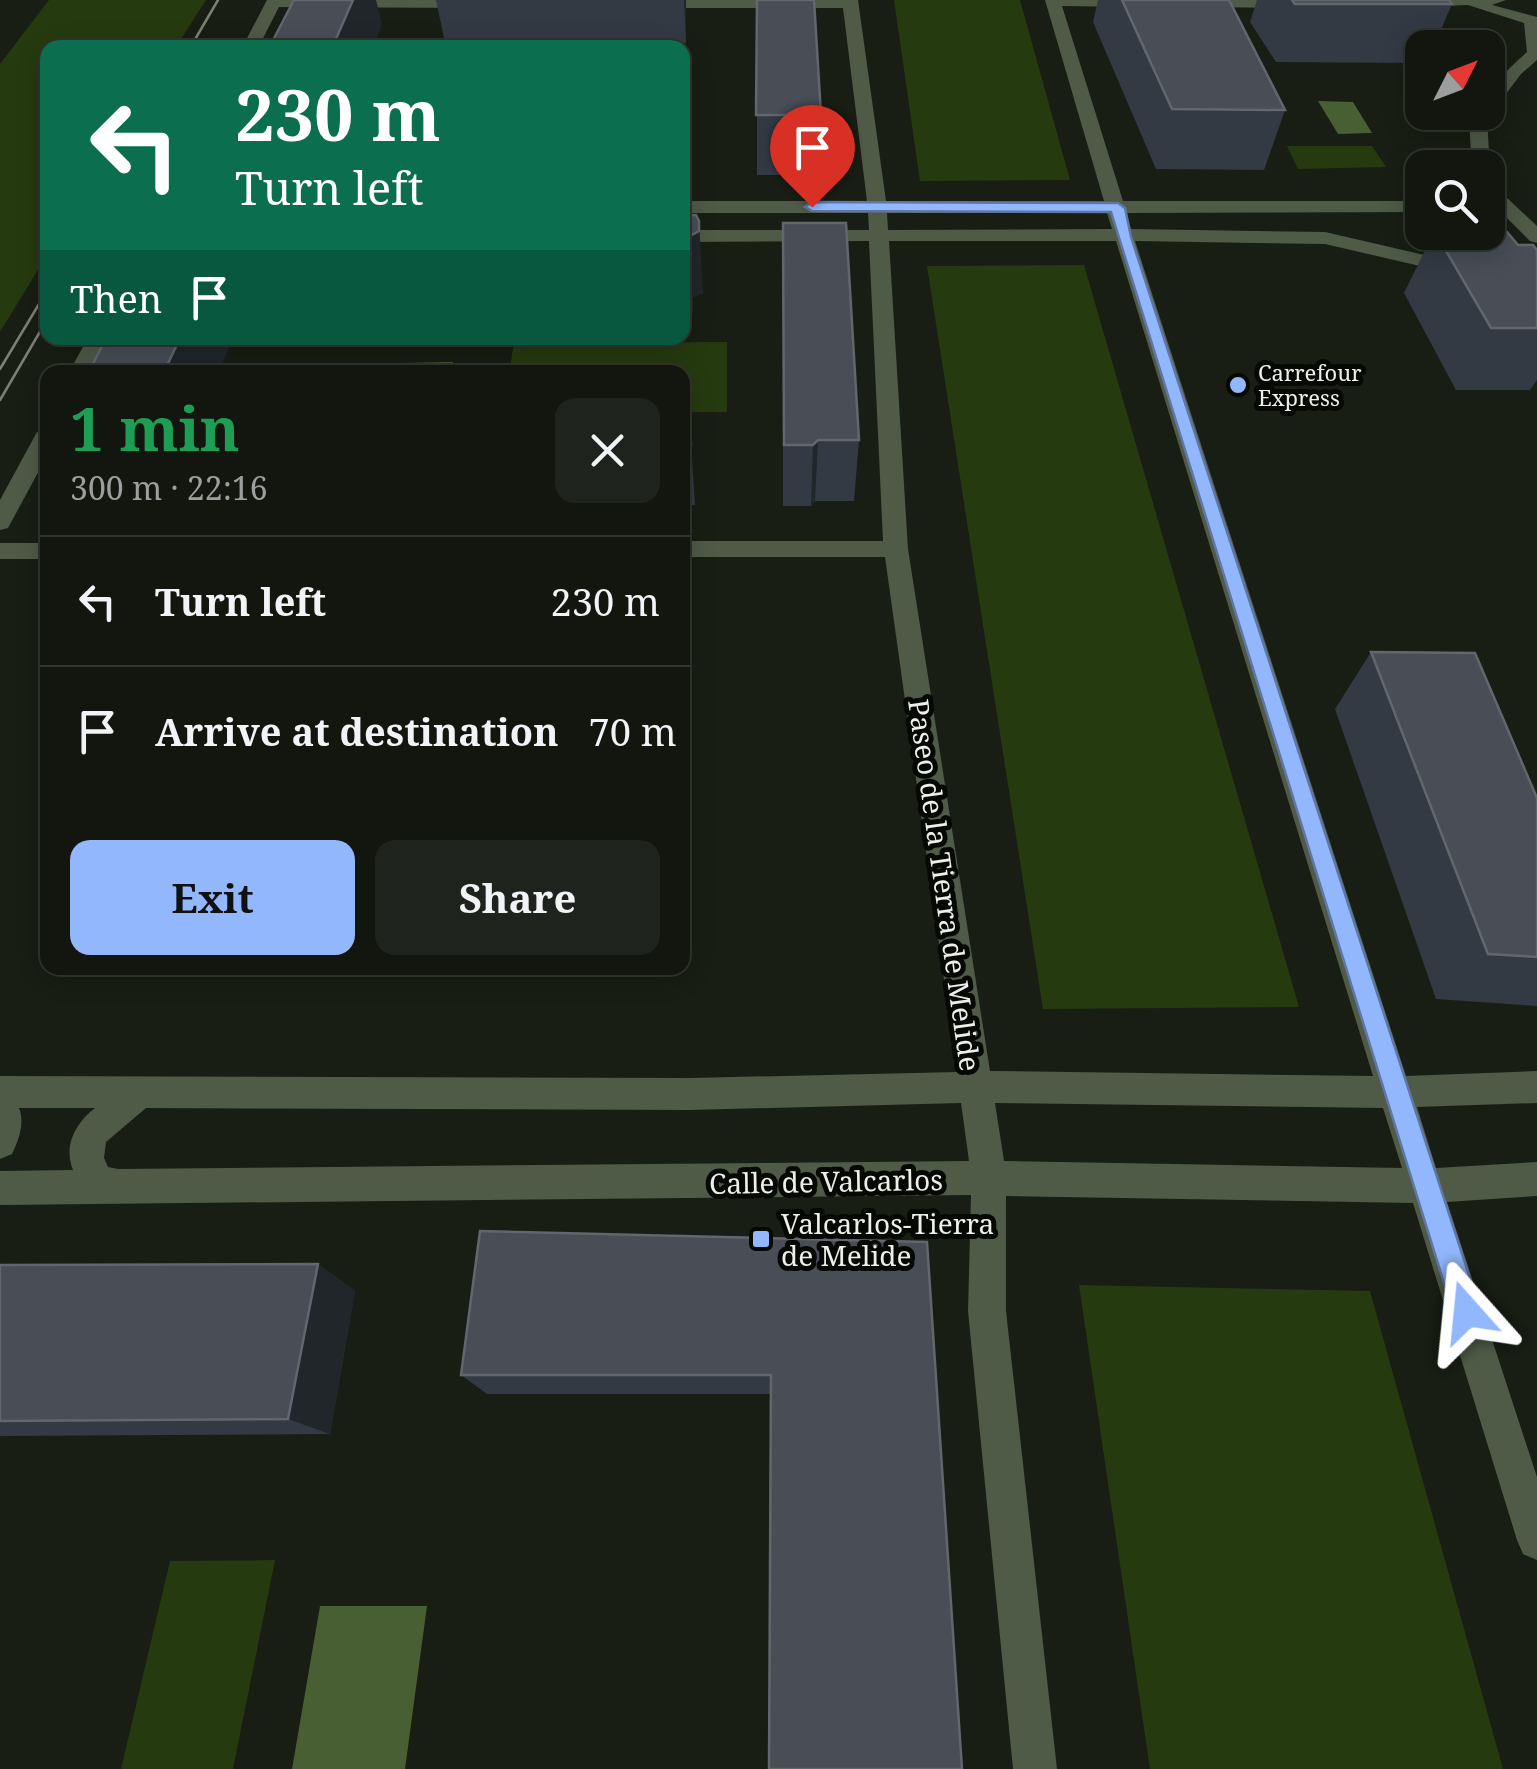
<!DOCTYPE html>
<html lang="en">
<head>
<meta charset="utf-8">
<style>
	body { margin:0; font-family:"Noto Serif",serif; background:#1f231d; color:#f1f3f6; height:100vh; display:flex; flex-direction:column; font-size:38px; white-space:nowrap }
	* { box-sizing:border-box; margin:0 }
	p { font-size:32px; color:#9c9f9e }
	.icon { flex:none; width:55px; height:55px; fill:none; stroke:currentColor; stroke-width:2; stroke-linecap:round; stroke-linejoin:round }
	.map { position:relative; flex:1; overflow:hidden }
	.panel { position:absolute; left:40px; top:365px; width:650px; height:610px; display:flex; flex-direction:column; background:#12160f; border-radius:20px; box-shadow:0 5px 25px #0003,0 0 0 2px #31352f }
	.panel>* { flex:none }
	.banner { position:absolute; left:40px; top:40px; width:650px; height:305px; border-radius:20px; box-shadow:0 5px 25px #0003,0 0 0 2px #31352f; background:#0b6e4f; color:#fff; overflow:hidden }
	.needle { width:65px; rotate:48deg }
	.tools { position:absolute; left:1405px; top:30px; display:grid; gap:20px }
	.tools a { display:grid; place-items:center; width:100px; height:100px; border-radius:20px; background:#12160f; box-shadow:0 5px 25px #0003,0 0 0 2px #31352f; font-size:50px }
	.pin { position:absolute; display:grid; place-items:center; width:85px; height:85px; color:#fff; margin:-102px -42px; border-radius:50% 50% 50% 0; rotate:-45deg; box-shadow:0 0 10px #0007 }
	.pin .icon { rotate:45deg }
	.me { position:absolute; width:110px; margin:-55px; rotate:342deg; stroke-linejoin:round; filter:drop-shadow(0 0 8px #0008) }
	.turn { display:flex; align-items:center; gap:35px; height:210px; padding:0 30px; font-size:45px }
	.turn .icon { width:130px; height:130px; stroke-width:2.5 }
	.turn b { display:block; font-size:70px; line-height:85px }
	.then { display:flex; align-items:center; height:95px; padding:0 30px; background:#0003; gap:20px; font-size:38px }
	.round { display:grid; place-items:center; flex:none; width:105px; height:105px; border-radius:20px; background:#1f231d }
	.summary { display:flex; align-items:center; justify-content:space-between; height:170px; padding:0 30px }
	h1 { font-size:60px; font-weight:700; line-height:75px; color:#1e9e55 }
	.cta { display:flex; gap:20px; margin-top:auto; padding:20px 30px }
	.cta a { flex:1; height:115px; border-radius:20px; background:#92b7fd; color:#111; font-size:40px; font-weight:700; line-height:115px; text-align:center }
	.cta a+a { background:#1f231d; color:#f1f3f6 }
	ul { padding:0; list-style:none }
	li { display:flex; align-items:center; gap:30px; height:130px; padding:0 30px; border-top:2px solid #31352f }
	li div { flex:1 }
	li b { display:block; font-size:38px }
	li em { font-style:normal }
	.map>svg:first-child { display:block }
	.green { fill:#263a10 }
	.water { fill:#485f33 }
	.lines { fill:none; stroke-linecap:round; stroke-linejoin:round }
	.street { fill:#4f5a47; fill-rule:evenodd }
	.tram { stroke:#7b8078; stroke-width:2.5 }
	.wall { fill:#343a44 }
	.shaded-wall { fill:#20262a }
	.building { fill:#484d56; stroke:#61676d; stroke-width:2.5 }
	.route { fill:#92b7fd; stroke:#5f77a4; stroke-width:2.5 }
	.poi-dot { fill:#92b7fd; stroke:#060804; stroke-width:4 }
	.labels { text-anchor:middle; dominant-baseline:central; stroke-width:10; stroke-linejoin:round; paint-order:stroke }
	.far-poi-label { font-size:22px; fill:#ecf0e9; stroke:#060804; text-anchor:start }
	.street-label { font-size:28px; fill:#ecf0e9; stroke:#060804 }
	.poi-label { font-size:28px; fill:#ecf0e9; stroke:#060804; text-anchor:start }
</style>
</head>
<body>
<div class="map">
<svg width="1537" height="1769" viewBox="0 0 1537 1769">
	<rect width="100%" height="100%" fill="#181e14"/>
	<!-- green -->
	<path class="green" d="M49,0H206L176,47L48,48L47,255L0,332V64Z
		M894,0H1020L1070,180L920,181Z
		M1287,146H1372L1386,167L1298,169Z
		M1084,265L1299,1007L1043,1009L927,266Z
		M727,342V412H683L682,372H509L514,343Z
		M1079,1285L1370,1291L1503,1769H1150Z
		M275,1560L233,1769H121L170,1561Z"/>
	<!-- water -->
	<path class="water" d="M1318,101L1353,102L1372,133L1338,134Z
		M453,362L451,372H351L354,364Z
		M320,1606H427L405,1769H292Z"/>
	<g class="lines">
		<!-- street -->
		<path class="street" d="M267,0H482L484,3L476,8L279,7L258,48H242Z
			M641,0H858L886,201H1104L1045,0H1142L1136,7L1062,6L1123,201H1422V212L1126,213L1131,229L1325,232L1537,281V293L1325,244L1135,241L1406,1076L1537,1071V1103L1417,1107L1436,1168L1537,1162V1196L1447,1202L1537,1477V1560L1523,1554L1517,1540L1413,1203L1006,1196V1311L1057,1769H1013L968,1311L971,1195L0,1205V1171L73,1170C63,1145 76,1123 95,1108H19C25,1123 19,1139 12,1154L0,1159V1076L690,1078L957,1072L885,557H682V541H883L869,241L682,242V230H869L868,213H682V201H867L843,8H647L642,6ZM887,213H1107L1112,229L888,230ZM889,241H1116L1373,1076L990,1071L908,549ZM961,1103L969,1161L118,1169L108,1167L104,1158L106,1142L146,1108L690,1110ZM995,1103L1383,1108L1402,1168L1004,1161Z
			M1186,0H1302L1304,3L1296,8L1192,7Z
			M1406,0H1506L1492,5L1537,17V60L1521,74L1487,119L1490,168L1488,172V168H1472L1469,119L1474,112H1488C1488,86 1508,69 1527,52L1524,23L1468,5L1412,7Z
			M1488,177L1494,178L1506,197L1537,226V243L1530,241L1503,214L1495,232H1483H1488Z
			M88,338H108L89,372H69Z
			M48,425V454L8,528L0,530V500L37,432Z
			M0,543H48V559H0Z"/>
		<!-- tram -->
		<path class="tram" d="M190,48L218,0
			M0,369L48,289
			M0,400L48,318"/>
	</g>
	<!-- wall -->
	<path class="wall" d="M436,0H686V43H445Z
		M757,0L821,115L819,175H757Z
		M1098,0H1229L1285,110L1264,170L1156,169L1093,22Z
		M1257,0H1449L1452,4L1433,48H1422V63L1276,62L1250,22Z
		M682,215L703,293L693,297L692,319H682Z
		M1434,232H1488L1518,245L1537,250V380L1530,390H1456L1404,293Z
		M783,284L859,440L854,501H815L811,506H783Z
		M682,414L684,430L691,444L695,505H682Z
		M1371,652L1537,798V1006L1436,999L1335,709Z
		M927,1242L771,1394H487L461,1375Z
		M318,1264L355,1291L330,1434L0,1436V1265Z"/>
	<!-- shaded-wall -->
	<path class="shaded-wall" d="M353,0H376L382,24L373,48H332Z
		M684,0H686V43Z
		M699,221L703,293L693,297L692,319L688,257L690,236Z
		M180,338H233L219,372H164Z
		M818,440L815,501L811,506L813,445Z
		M318,1264L355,1291L330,1434L288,1419Z"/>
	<!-- building -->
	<path class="building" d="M294,0H353L332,48H269Z
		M757,0H814L821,115H756Z
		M1122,0H1229L1285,110L1172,109Z
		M1292,0H1449L1452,4H1295Z
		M682,215H696L699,221V231L690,236L688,257H682Z
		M783,223H846L859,440H818L813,445H784Z
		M1435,232H1507L1518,245H1533L1537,250V328H1491Z
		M106,338H180L164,372H89Z
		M682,429L689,433L691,444H682Z
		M1371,652L1475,653L1537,798V957L1488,954Z
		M480,1231L927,1242L962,1769H769L771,1375H461Z
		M318,1264L288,1419L0,1421V1265Z"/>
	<!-- route -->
	<path class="route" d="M1118,203L1125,208L1131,237L1481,1312L1477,1322L1467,1326L1457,1322L1453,1312L1111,212L812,211L805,207L812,202Z"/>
	<!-- markers -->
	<g class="poi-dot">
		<circle cx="1238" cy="385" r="10"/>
		<rect x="751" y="1229" width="20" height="20" rx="5"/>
	</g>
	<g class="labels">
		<!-- far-poi labels -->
		<g class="far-poi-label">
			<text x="1258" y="372">Carrefour<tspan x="1258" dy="25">Express</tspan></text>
		</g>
		<!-- street labels -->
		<g class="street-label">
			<text transform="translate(945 885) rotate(82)">Paseo de la Tierra de Melide</text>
			<text transform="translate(826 1181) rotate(-1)">Calle de Valcarlos</text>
		</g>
		<!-- poi labels -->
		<g class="poi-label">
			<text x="781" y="1223">Valcarlos-Tierra<tspan x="781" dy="32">de Melide</tspan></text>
		</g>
	</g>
</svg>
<div class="tools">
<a><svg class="needle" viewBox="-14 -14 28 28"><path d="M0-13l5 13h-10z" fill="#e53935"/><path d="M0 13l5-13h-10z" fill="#9c9f9e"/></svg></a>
<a><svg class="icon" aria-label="search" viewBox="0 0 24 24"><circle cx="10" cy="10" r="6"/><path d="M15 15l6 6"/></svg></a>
</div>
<div class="pin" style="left:812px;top:207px;background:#d93025"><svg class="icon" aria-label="arrive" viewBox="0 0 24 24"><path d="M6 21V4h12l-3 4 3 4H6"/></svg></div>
<svg class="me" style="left:1467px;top:1312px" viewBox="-20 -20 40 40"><path d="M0-17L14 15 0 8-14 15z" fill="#92b7fd" stroke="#fff" stroke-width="4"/></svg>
<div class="banner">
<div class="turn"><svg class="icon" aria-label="left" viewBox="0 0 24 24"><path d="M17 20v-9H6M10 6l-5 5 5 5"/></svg><div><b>230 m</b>Turn left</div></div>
<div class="then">Then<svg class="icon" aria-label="arrive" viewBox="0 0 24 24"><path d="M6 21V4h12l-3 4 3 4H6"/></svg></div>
</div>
<section class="panel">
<div class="summary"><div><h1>1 min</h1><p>300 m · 22:16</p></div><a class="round"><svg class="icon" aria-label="close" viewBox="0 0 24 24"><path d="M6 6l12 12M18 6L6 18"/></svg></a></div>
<ul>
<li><svg class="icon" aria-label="left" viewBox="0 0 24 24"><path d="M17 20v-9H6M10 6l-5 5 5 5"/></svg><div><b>Turn left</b></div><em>230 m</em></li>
<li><svg class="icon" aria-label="arrive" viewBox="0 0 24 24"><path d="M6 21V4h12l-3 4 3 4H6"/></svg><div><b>Arrive at destination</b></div><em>70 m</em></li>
</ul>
<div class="cta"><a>Exit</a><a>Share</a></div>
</section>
</div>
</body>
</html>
